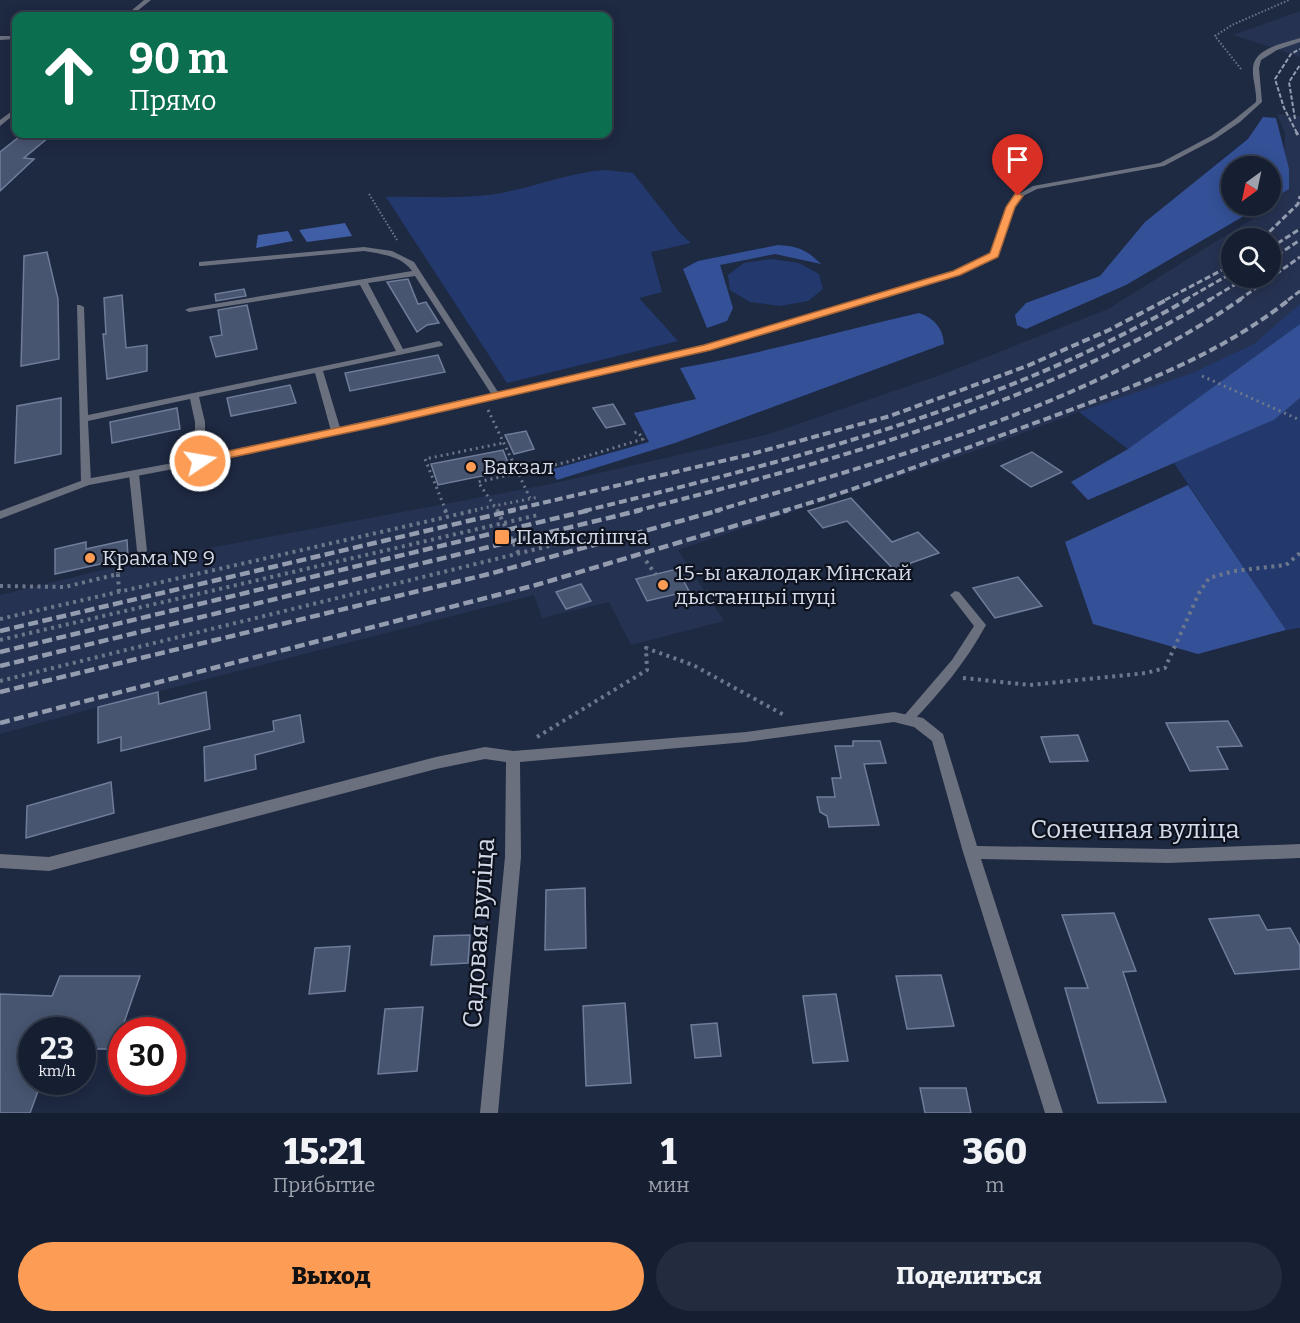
<!DOCTYPE html>
<html lang="ru">
<head>
<meta charset="utf-8">
<style>
	body { margin:0; font-family:Bitter,serif; background:#232c3e; color:#f1f3f6; height:100vh; display:flex; flex-direction:column; font-size:22px; white-space:nowrap }
	* { box-sizing:border-box; margin:0 }
	p { font-size:20px; color:#9ea2ac }
	.icon { flex:none; width:33px; height:33px; fill:none; stroke:currentColor; stroke-width:2; stroke-linecap:round; stroke-linejoin:round }
	.map { position:relative; height:1113px; overflow:hidden }
	.panel { display:flex; flex-direction:column; background:#161f32; flex:1 }
	.panel>* { flex:none }
	.banner { position:absolute; left:12px; top:12px; width:600px; height:126px; border-radius:12px; box-shadow:0 3px 15px #0003,0 0 0 2px #353d4d; background:#0b6e4f; color:#fff; overflow:hidden }
	.needle { width:39px; rotate:213deg }
	.controls { position:absolute; left:1221px; top:156px; display:grid; gap:12px }
	.controls a { display:grid; place-items:center; width:60px; height:60px; border-radius:50%; background:#161f32; box-shadow:0 3px 15px #0003,0 0 0 2px #353d4d; font-size:30px }
	.speed { position:absolute; left:18px; top:1017px; display:flex; gap:12px; font-size:30px; font-weight:700; text-align:center }
	.speed>* { display:grid; place-content:center; width:78px; height:78px; border-radius:50%; background:#161f32; box-shadow:0 3px 15px #0003,0 0 0 2px #353d4d; line-height:1 }
	.speed small { font-size:15px; font-weight:400 }
	.speed .limit { border:9px solid #d22; background:#fff; color:#111 }
	.pin { position:absolute; display:grid; place-items:center; width:51px; height:51px; color:#fff; margin:-62px -26px; border-radius:50% 50% 50% 0; rotate:-45deg; box-shadow:0 0 6px #0007 }
	.pin .icon { rotate:45deg }
	.me { position:absolute; width:66px; margin:-33px; rotate:78deg; stroke-linejoin:round; filter:drop-shadow(0 0 4px #0008) }
	.turn { display:flex; align-items:center; gap:21px; height:126px; padding:0 18px; font-size:27px }
	.turn .icon { width:78px; height:78px; stroke-width:2.5 }
	.turn b { display:block; font-size:42px; line-height:51px }
	.eta { display:flex; justify-content:space-evenly; align-items:center; height:102px; text-align:center }
	.eta b { font-size:36px; font-weight:800; line-height:42px }
	.primary-button { display:flex; gap:12px; margin-top:auto; padding:12px 18px }
	.primary-button a { flex:1; height:69px; border-radius:36px; background:#fd9c55; color:#111; font-size:24px; font-weight:800; line-height:69px; text-align:center }
	.primary-button a+a { background:#232c3e; color:#f1f3f6 }
	.map>svg:first-child { display:block }
	.built { fill:#263251; fill-rule:evenodd }
	.green { fill:#23396e }
	.forest { fill:#345197 }
	.water { fill:#405ea5 }
	.building { fill:#485570; stroke:#6f7d9a; stroke-width:1.5 }
	.lines { fill:none; stroke-linecap:round; stroke-linejoin:round }
	.path-far2 { stroke:#6d778c; stroke-width:2; stroke-dasharray:1.5 2; stroke-linecap:butt }
	.path-far1 { stroke:#6d778c; stroke-width:3; stroke-dasharray:2 4; stroke-linecap:butt }
	.path { stroke:#6d778c; stroke-width:4; stroke-dasharray:3 4.5; stroke-linecap:butt }
	.lane { fill:#6a707d; fill-rule:evenodd }
	.street { fill:#6a707d; fill-rule:evenodd }
	.rail-far3 { stroke:#949db0; stroke-width:2; stroke-dasharray:4.5 2; stroke-linecap:butt }
	.rail-far2 { stroke:#949db0; stroke-width:3; stroke-dasharray:6 3; stroke-linecap:butt }
	.rail-far1 { stroke:#949db0; stroke-width:4; stroke-dasharray:8 4; stroke-linecap:butt }
	.rail { stroke:#949db0; stroke-width:4.5; stroke-dasharray:10 4.5; stroke-linecap:butt }
	.route { fill:#fd9c55; stroke:#a46537; stroke-width:1.5 }
	.poi-dot { fill:#fd9c55; stroke:#0d121d; stroke-width:2 }
	.labels { text-anchor:middle; dominant-baseline:central; stroke-width:4.5; stroke-linejoin:round; paint-order:stroke }
	.poi-label { font-size:21px; fill:#d2daea; stroke:#0d121d; text-anchor:start }
	.near-street-label { font-size:26px; fill:#d2daea; stroke:#0d121d }
</style>
</head>
<body>
<div class="map">
<svg width="1300" height="1113" viewBox="0 0 1300 1113">
	<rect width="100%" height="100%" fill="#1e2942"/>
	<!-- built -->
	<path class="built" d="M1300,11V57L1233,35Z
		M1277,114L1300,116V324L1128,449L1079,412L981,449L678,550L724,621L631,645L609,602L542,618L534,595L98,707L0,734V595L135,562L551,484L769,434L946,373L1108,309L1268,209L1277,200L1284,162L1285,133ZM1232,238H1270V278H1232Z"/>
	<!-- green -->
	<path class="green" d="M605,170L633,173L681,234L691,243L651,252L662,292L639,298L678,341L507,383L386,197C420,196 454,199 488,195C528,190 565,173 605,170Z
		M771,259L799,263L819,274L823,289L808,301L780,306L750,302L730,290L728,275L744,263Z
		M1300,304V324L1128,449L1079,412L1190,374L1254,344Z
		M1300,398V628L1286,630L1174,463L1274,420Z"/>
	<!-- forest -->
	<path class="forest" d="M1263,117L1276,118L1289,169V189L1271,200L1270,166H1232V206H1261L1126,285L1026,329L1017,325L1015,315L1026,303L1100,276L1145,222L1248,139Z
		M778,245C798,246 807,250 821,264L775,254L720,265L733,308L727,321L707,328L683,269L698,261Z
		M919,313C934,318 943,328 944,344L675,443L557,480L550,470L649,442L634,413L696,399L680,368C761,354 839,331 919,313Z
		M1300,324V398L1274,420L1088,500L1071,482L1128,449Z
		M1188,485L1286,630L1198,654L1093,624L1065,542Z"/>
	<!-- water -->
	<path class="water" d="M345,223L352,236L307,242L299,230Z
		M288,231L293,241L256,248L258,235Z"/>
	<!-- building -->
	<path class="building" d="M19,137L48,138L24,158L34,159L0,191V152Z
		M47,252L58,299L59,359L21,366L24,256Z
		M408,279L418,304L426,302L439,323L427,325L417,332L387,282Z
		M244,289L246,296L216,301L215,294Z
		M122,295L126,348L147,345V371L107,379L103,334H106L104,298Z
		M247,305L257,349L216,357L210,337L222,335L218,310Z
		M438,355L445,372L350,391L345,373Z
		M290,385L296,403L231,416L227,398Z
		M61,398V454L15,463L17,406Z
		M613,404L625,424L606,428L593,408Z
		M177,408L180,429L112,443L110,422Z
		M526,431L534,449L514,454L505,435Z
		M503,450L511,470L438,485L431,464Z
		M1032,452L1062,472L1031,487L1001,466Z
		M851,498L892,542L918,532L939,553L911,563L899,575L847,521L823,528L808,511Z
		M127,540L128,558L55,574V549L86,542V549Z
		M677,569L689,591L647,601L636,579Z
		M1018,577L1042,606L995,618L973,588Z
		M581,584L591,601L566,609L556,592Z
		M158,692L159,704L206,692L210,729L121,751V737L98,743V707Z
		M300,715L304,742L255,755L256,769L205,781L204,747L274,731L273,721Z
		M1228,721L1242,746L1217,747L1228,769L1190,771L1166,723Z
		M1078,735L1088,761L1050,762L1041,737Z
		M853,741H880L886,763L864,764L879,825L829,827L827,816L820,812L817,797H835L832,778H841L835,746H853Z
		M111,782L114,813L26,838L27,806Z
		M585,888L586,948L545,950L546,890Z
		M1114,913L1136,971L1123,972L1166,1102L1098,1103L1065,988H1088L1062,915Z
		M1259,915L1267,930L1290,928L1300,946V969L1235,974L1209,919Z
		M470,935L468,963L431,965L434,936Z
		M350,946L345,991L309,994L315,948Z
		M941,975L954,1026L907,1029L896,976Z
		M60,976H140L115,1049H82V1030H32V1083H41L30,1113H0V994L52,996Z
		M836,994L848,1061L813,1063L803,996Z
		M625,1003L631,1083L586,1086L583,1006Z
		M423,1007L417,1071L378,1074L385,1009Z
		M717,1023L721,1056L695,1058L691,1025Z
		M920,1088H966L971,1113H925Z"/>
	<g class="lines">
		<!-- path-far2 -->
		<path class="path-far2" d="M1241,69L1215,36L1232,25L1289,0
			M369,194L397,240"/>
		<!-- path-far1 -->
		<path class="path-far1" d="M1202,376L1300,420
			M488,410L530,498
			M446,511L425,459L503,443
			M469,511L539,497
			M498,511L478,482L567,462L643,439L638,432L633,433"/>
		<!-- path -->
		<path class="path" d="M445,510L447,515
			M497,510L519,554
			M646,561L656,575
			M118,574L119,592
			M0,586L65,587L118,574V561
			M0,619L477,510
			M0,640L538,515
			M963,678L1030,685L1146,673L1165,668L1199,593L1209,578L1234,571L1286,565L1300,553
			M0,681L557,544
			M537,737L647,670L646,648L693,665L784,715"/>
		<!-- lane -->
		<path class="lane" d="M0,36H16V39L0,40Z
			M1300,38V42L1277,50L1261,60L1259,68L1262,102L1240,122L1215,139L1164,166L1037,189L1021,197L1014,207L997,257L960,275L710,349L496,398L492,395L415,276L368,283L403,349L439,341L443,344L442,346L323,371L341,431L339,433L336,434L331,431L315,373L199,397L205,422V461L200,464L195,461V422L190,399L88,421L91,482L86,485L81,482L77,305H80L84,307L88,415L396,351L360,285L189,312L185,310L189,308L412,271C402,256 381,254 364,251L202,266H199V262L364,247L392,251L414,262L498,392L705,345L954,271L991,254L1007,207L1017,195L1033,186L1160,163L1211,136L1235,119L1256,102C1257,90 1252,79 1253,68C1254,48 1285,43 1300,38Z
			M134,471L139,474L147,551L142,554L137,551L129,474Z
			M955,591L959,592L986,625C966,662 940,693 911,723L907,725L903,723L901,720L903,717L952,660L974,626L950,595Z"/>
		<!-- street -->
		<path class="street" d="M144,0H151L131,16H125Z
			M16,108V113L0,126V120Z
			M496,392L500,393V397L200,464L89,485L0,519V511L86,479L200,458Z
			M894,712L923,718L943,734L977,846L1168,849L1300,844V858L1168,863L981,859L1063,1113H1045L963,852L932,741L914,727L894,722L746,742L520,762L521,857L498,1113H480L505,857L506,762L485,759L436,769L49,871L0,868V854L49,857L436,757L485,747L513,751L746,732Z"/>
		<!-- rail-far3 -->
		<path class="rail-far3" d="M1295,119L1289,82L1300,65
			M1297,133L1284,108L1275,79L1291,54L1300,49"/>
		<!-- rail-far2 -->
		<path class="rail-far2" d="M1296,132L1298,135
			M1263,238L1298,204L1300,196
			M1270,248L1300,229
			M1270,260L1300,240
			M1165,300L1226,268
			M1185,300L1232,273
			M1209,300L1246,278
			M1239,300L1300,257
			M1288,300L1300,291"/>
		<!-- rail-far1 -->
		<path class="rail-far1" d="M508,511L748,455L890,416L1027,366L1109,330L1168,299
			M584,511C791,460 1002,408 1188,299
			M635,511C835,461 1033,406 1211,299
			M715,511C896,457 1084,407 1241,299
			M783,511C862,488 939,458 1016,430C1112,394 1208,364 1290,299"/>
		<!-- rail -->
		<path class="rail" d="M0,631L515,510
			M0,652L590,510
			M0,666L641,510
			M0,692L489,574L720,510
			M0,723L536,585L788,510"/>
	</g>
	<!-- route -->
	<path class="route" d="M1018,193L1023,196L1015,207L998,257L960,275L711,350L384,425L200,464L194,461L200,457L384,418L704,345L953,271L990,253L1006,207L1015,194Z"/>
	<!-- markers -->
	<g class="poi-dot">
		<circle cx="471" cy="467" r="6"/>
		<rect x="494" y="529" width="16" height="16" rx="3"/>
		<circle cx="90" cy="558" r="6"/>
		<circle cx="663" cy="585" r="6"/>
	</g>
	<g class="labels">
		<!-- poi labels -->
		<g class="poi-label">
			<text x="483" y="467">Вакзал</text>
			<text x="516" y="537">Памыслішча</text>
			<text x="102" y="558">Крама № 9</text>
			<text x="675" y="573">15-ы акалодак Мінскай<tspan x="675" dy="24">дыстанцыі пуці</tspan></text>
		</g>
		<!-- near-street labels -->
		<g class="near-street-label">
			<text x="1135" y="829">Сонечная вуліца</text>
			<text transform="translate(479 933) rotate(-86)">Садовая вуліца</text>
		</g>
	</g>
</svg>
<div class="controls">
<a><svg class="needle" viewBox="-14 -14 28 28"><path d="M0-13l5 13h-10z" fill="#e53935"/><path d="M0 13l5-13h-10z" fill="#9ea2ac"/></svg></a>
<a><svg class="icon" aria-label="search" viewBox="0 0 24 24"><circle cx="10" cy="10" r="6"/><path d="M15 15l6 6"/></svg></a>
</div>
<div class="speed"><div>23<small>km/h</small></div><div class="limit">30</div></div>
<div class="pin" style="left:1018px;top:196px;background:#d93025"><svg class="icon" aria-label="arrive" viewBox="0 0 24 24"><path d="M6 21V4h12l-3 4 3 4H6"/></svg></div>
<svg class="me" style="left:200px;top:461px" viewBox="-20 -20 40 40"><circle r="17" fill="#fd9c55" stroke="#fff" stroke-width="3"/><path d="M0-11L8 9 0 5-8 9z" fill="#fff"/></svg>
<div class="banner">
<div class="turn"><svg class="icon" aria-label="ahead" viewBox="0 0 24 24"><path d="M12 20V5M6 11l6-6 6 6"/></svg><div><b>90 m</b>Прямо</div></div>
</div>
</div>
<section class="panel">
<div class="eta">
<div><b>15:21</b><p>Прибытие</p></div>
<div><b>1</b><p>мин</p></div>
<div><b>360</b><p>m</p></div>
</div>
<div class="primary-button"><a>Выход</a><a>Поделиться</a></div>
</section>
</body>
</html>
